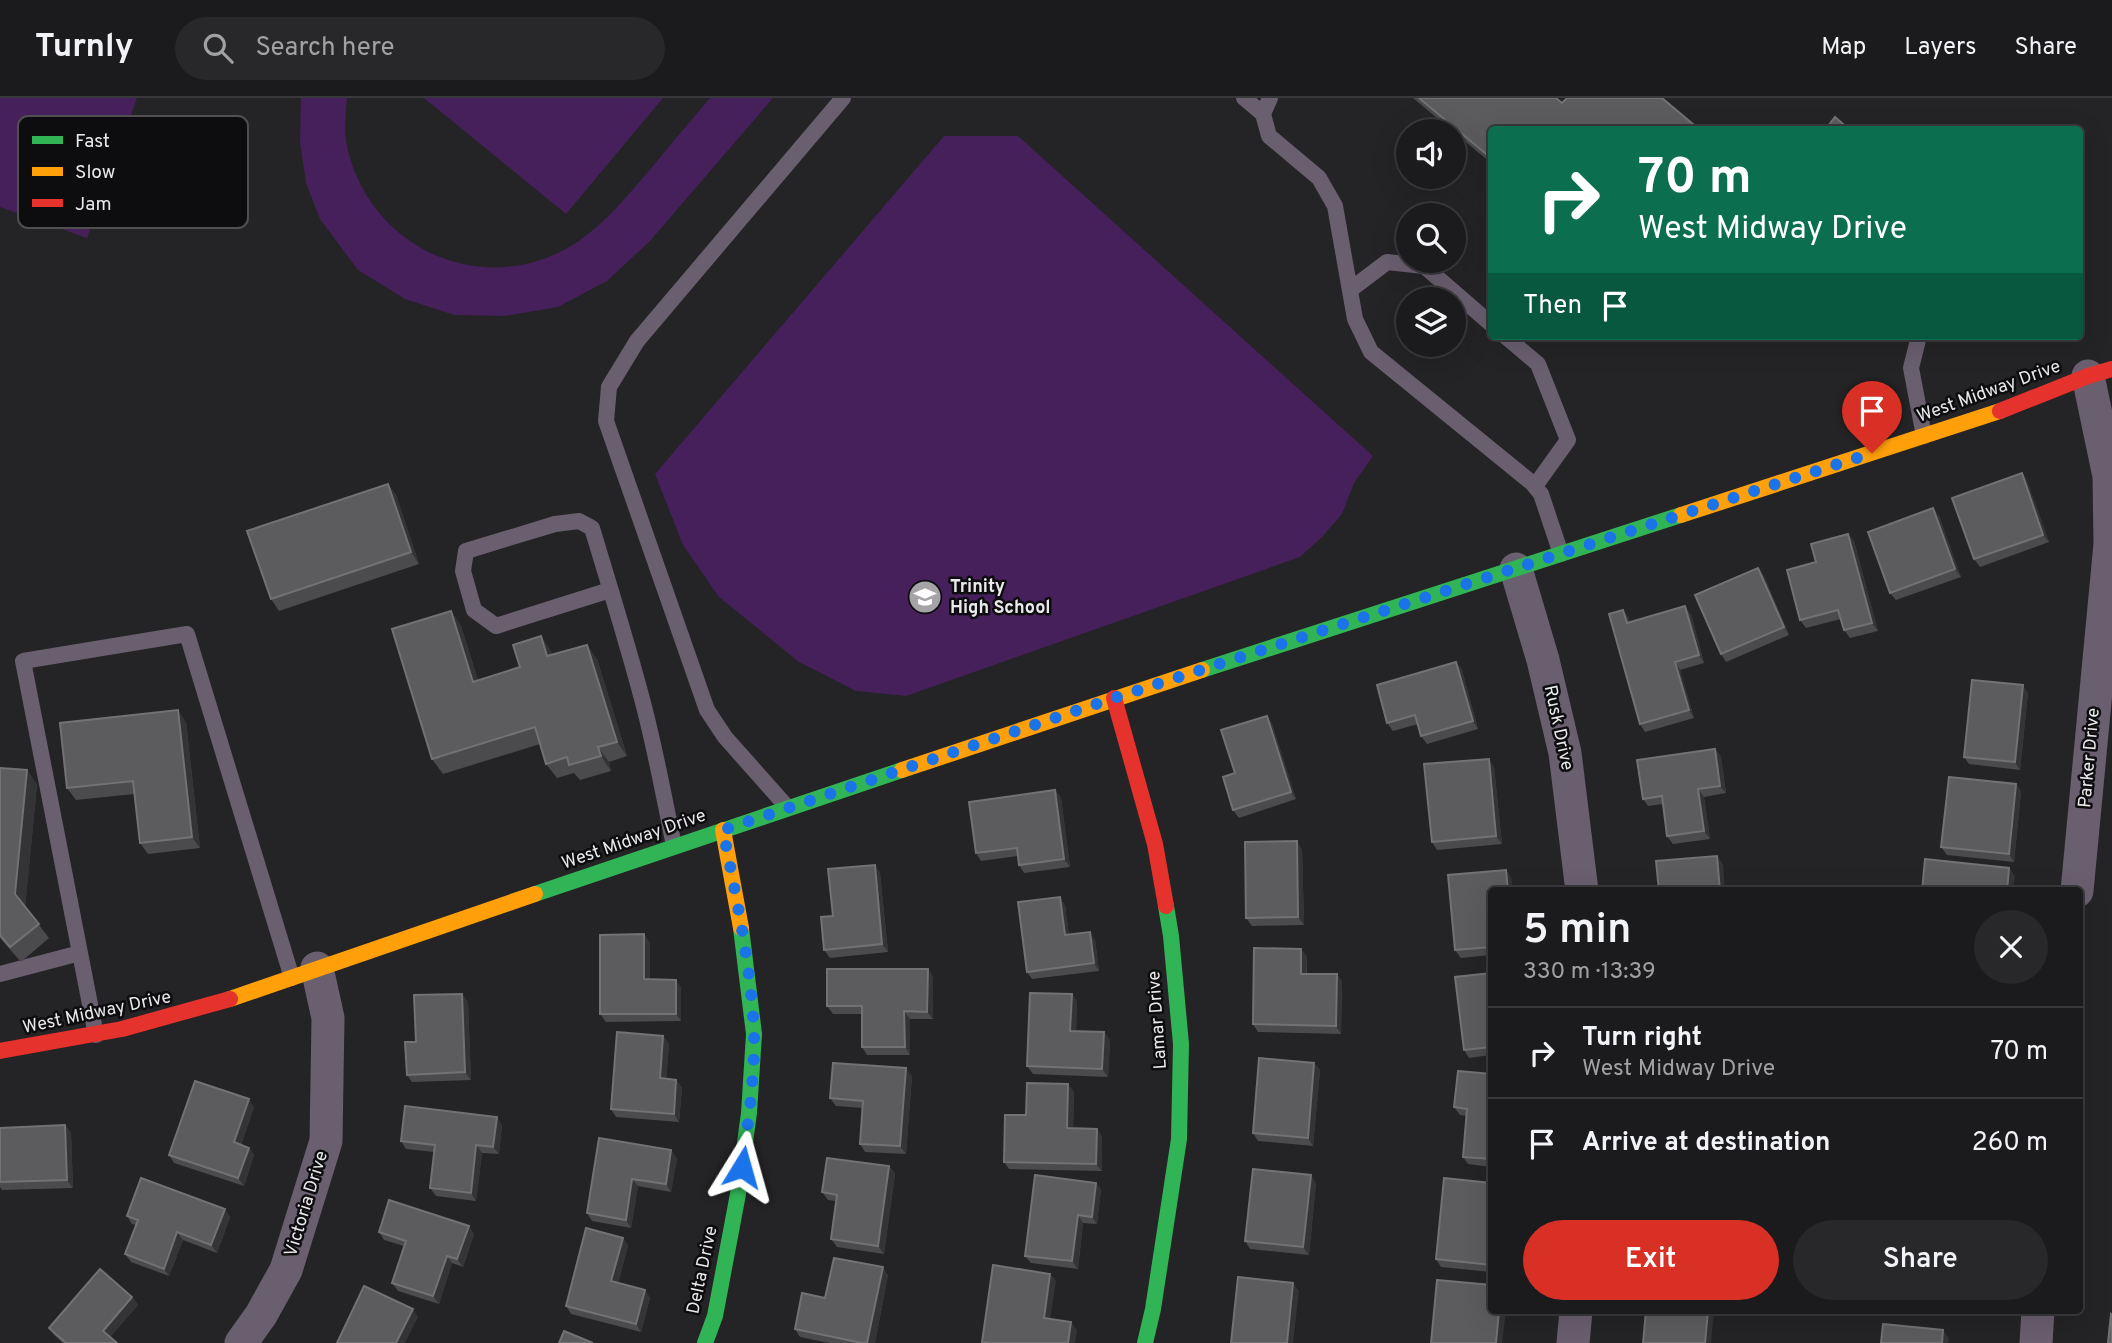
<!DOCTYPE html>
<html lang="en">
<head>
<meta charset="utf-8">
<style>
	body { margin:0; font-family:Overpass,sans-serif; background:#282729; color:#f1f3f6; height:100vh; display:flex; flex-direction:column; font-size:26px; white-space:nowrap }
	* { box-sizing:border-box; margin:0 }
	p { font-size:23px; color:#a0a1a3 }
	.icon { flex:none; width:38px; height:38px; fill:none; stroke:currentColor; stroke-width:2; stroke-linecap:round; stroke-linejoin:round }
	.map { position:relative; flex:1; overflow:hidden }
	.side { position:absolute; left:1488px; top:789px; width:595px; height:427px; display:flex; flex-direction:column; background:#1b1a1c; border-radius:7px; box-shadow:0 7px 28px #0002,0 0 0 2px #39383b }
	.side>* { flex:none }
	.banner { position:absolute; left:1488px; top:28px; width:595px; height:214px; border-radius:7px; box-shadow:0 7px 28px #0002,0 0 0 2px #39383b; background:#0b6e4f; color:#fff; overflow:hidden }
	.controls { position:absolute; left:1396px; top:21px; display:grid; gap:14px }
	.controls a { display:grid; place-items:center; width:70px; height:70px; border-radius:50%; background:#1b1a1c; box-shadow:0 7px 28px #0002,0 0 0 2px #39383b; font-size:35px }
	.pin { position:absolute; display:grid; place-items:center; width:60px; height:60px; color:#fff; margin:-72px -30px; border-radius:50% 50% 50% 0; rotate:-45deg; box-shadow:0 0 7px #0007 }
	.pin .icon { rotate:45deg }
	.me { position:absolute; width:77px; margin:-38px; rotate:8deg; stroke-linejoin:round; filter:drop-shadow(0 0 5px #0008) }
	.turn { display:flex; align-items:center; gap:24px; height:147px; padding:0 35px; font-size:32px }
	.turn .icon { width:91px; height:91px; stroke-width:2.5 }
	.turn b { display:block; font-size:49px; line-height:60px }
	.then { display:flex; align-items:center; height:66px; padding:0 35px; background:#0003; gap:14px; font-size:26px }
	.round { display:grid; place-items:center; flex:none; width:74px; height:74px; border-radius:37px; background:#282729 }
	.overview { display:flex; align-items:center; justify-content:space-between; height:119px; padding:0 35px }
	h1 { font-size:42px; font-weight:600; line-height:52px }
	.action { display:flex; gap:14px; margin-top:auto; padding:14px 35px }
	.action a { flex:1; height:80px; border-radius:42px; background:#d93025; color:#fff; font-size:28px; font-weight:600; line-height:80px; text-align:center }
	.action a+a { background:#282729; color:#f1f3f6 }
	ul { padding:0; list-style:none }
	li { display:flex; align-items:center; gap:21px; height:91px; padding:0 35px; border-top:2px solid #39383b }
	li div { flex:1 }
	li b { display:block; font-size:26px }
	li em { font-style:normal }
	header { display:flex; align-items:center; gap:42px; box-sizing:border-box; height:98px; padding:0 35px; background:#1b1a1c; border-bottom:2px solid #39383b }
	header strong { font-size:33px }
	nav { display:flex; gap:38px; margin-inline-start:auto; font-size:24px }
	.search { width:490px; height:63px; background:#282729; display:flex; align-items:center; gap:18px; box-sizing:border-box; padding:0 24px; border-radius:38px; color:#a0a1a3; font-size:26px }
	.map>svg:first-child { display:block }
	.green { fill:#45205b }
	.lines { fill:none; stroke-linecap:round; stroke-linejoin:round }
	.lane { stroke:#695f6f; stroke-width:16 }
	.street { stroke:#695f6f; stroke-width:33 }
	.fast { stroke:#30b455; stroke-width:16 }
	.slow { stroke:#ff9f0a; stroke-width:16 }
	.jam { stroke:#e5322d; stroke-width:16 }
	.wall { fill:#4b4a4c }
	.shaded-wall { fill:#343335 }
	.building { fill:#5c5b5d; stroke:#727173; stroke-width:2 }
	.route { stroke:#1a73e8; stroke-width:12; stroke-dasharray:0 21.6 }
	.labels { text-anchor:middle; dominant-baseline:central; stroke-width:5; stroke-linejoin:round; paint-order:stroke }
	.street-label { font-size:18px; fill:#eae8eb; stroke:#0d0c0e }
	.poi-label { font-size:18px; font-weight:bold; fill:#eae8eb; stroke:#0d0c0e; text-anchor:start }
	.key { fill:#0d0c0e; stroke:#4f4e50; stroke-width:2 }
	.key-label { font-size:19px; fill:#eae8eb }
</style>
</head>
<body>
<header>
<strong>Turnly</strong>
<div class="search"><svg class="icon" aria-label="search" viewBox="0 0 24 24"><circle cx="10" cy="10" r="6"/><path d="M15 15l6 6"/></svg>Search here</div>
<nav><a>Map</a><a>Layers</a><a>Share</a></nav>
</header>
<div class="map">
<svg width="2112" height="1245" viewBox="0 0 2112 1245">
	<rect width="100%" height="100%" fill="#242325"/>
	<!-- green -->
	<path class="green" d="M0,0H137L87,140L0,109Z
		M301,0H347C346,13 344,30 346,43C366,152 488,206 580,142C607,123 627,98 648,74C668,49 689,25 710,0H773L650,143L607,183L558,209L505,218L454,217L405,201L358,172L320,121L306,85L300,44Z
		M424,0H663L566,116Z
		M944,38H1018L1373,358L1354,385L1342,416L1322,439L1300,459L906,598L856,593L799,564L719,499L683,447L655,376Z"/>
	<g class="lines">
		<!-- lane -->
		<path class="lane" d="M1244,0L1263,16
			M1270,0L1263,16L1269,38L1319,80L1335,108L1355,221L1371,254L1532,385L1541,396L1561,456
			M1350,192L1387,164L1424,168L1491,226
			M1505,238L1538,266L1568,342L1535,388
			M1919,238L1911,270L1924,338
			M610,492L496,528L474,512L463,473L466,453L555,426L579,423L592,430C609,487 627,544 642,601C655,649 664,699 674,748
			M788,710L725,639L707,612L606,323L609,289L637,243L843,0
			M0,876L80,855
			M96,937L23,563L187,536L292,880"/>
		<!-- street -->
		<path class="street" d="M1516,471L1543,562L1565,655L1582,793
			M2077,793L2110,446L2109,378L2088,278
			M241,1245L261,1217L286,1172L326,1043L328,920L317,870
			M1573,1245L1576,1213
			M2036,1245L2038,1213"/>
		<!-- fast -->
		<path class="fast" d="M1202,572L1681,417
			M535,796L902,672
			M705,1245L715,1218L738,1096L749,1015L754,936L741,830
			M1145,1245L1153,1211L1179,1041L1181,946L1171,838L1166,808"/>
		<!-- slow -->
		<path class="slow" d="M1681,417L2000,313
			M902,672L1202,572
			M723,732L741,830
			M230,901L535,796"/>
		<!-- jam -->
		<path class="jam" d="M2000,313L2088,278L2112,271
			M1114,600L1155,746L1166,808
			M0,953L122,931L230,901"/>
	</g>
	<!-- wall -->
	<path class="wall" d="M1413,0H1556L1562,5L1662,0L1491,32V65Z
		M2022,375L2027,383L2049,444L1980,469L1974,461Z
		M388,386L396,397L419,466L279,513L271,501Z
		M1939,418L1961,479L1896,502L1890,495Z
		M1848,436L1854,443L1878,533L1850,540L1844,532L1841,521L1806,530L1800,522L1816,464Z
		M1764,478L1789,537L1726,564L1721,556Z
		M451,513L461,528L478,582L520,569L551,553L552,557L597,561L627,658L609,664L611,673L580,682L574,675L557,680L546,666L540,646L443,676L432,661Z
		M1691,516L1704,565L1680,572L1694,620L1645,634L1640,626L1629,520L1630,524Z
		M1456,564L1462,572L1478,631L1427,646L1421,638L1418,626L1393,633L1387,625Z
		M2028,595L2020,672L1969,666L1964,659Z
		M1267,618L1272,626L1296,701L1239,720L1233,712L1235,675Z
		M186,624L200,750L148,756L140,745L134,696L76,702L67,690Z
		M1715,651L1721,659L1726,695L1704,699L1710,741L1673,746L1667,738L1663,706L1648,708L1643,701Z
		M1494,669L1502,746L1437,752L1432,744Z
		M0,670L27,672L37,687L25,809L49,840L21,864L0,840Z
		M2016,686L2021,694L2014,764L1947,757L1941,749Z
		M1055,692L1061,700L1070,769L1024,775L1019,767L1018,758L981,763L976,755Z
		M1302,751L1304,827L1252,828L1246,820Z
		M875,767L880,775L888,854L830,860L824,852L833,818Z
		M1506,772L1511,780L1513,793H1491V857L1461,860L1455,852L1448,777Z
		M1065,807L1069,837L1095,842L1099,873L1032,881L1027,874Z
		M650,844V881L681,889V923L606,924L600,916Z
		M1301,851L1307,859V876H1337L1342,884L1341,936L1258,934L1253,926Z
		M928,871L933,879V921H910V957H867L862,949V916H833L827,908Z
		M1491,875V957L1469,960L1464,952Z
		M462,896L468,904L471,982L412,984L407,977Z
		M1072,896L1077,904L1076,933L1104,934L1110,942L1108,979L1033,976L1027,968Z
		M663,938L669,946L666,981L676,982L682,990L679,1024L616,1019L611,1011Z
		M1314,965L1320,972L1313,1048L1258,1043L1253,1035Z
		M1491,976V1069L1468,1066L1463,1059L1467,1018L1460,1017L1454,1009Z
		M912,978L906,1056L865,1054L860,1046L862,1010L836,1008L830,1000Z
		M1068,986L1074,994L1073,1031H1097L1102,1039V1073L1009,1071L1004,1064L1026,1017Z
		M254,1009L241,1047L249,1050L254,1057L244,1088L174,1065L169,1057Z
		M65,1027L71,1035L73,1090L2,1092L0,1089V1030Z
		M502,1027L499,1056L482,1055L476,1103L436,1098L430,1090L434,1054L406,1051L401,1043Z
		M599,1040L677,1060L671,1094L638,1088L631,1130L592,1123L587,1115Z
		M889,1068L895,1076L884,1156L837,1149L831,1141L836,1103L828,1102L822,1094Z
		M1096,1085L1101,1092L1097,1126L1083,1125L1078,1171L1031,1165L1025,1158Z
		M1316,1085L1309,1157L1250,1151L1245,1143Z
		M1491,1085V1174L1441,1169L1436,1161Z
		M127,1118L230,1119L217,1155L183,1142L169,1178L131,1164L125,1156L136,1127L132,1126Z
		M379,1134L474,1136L463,1169L452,1165L439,1206L398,1193L392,1185L404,1148L384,1142Z
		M623,1140L628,1148L618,1185L645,1192L650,1200L641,1234L571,1216L566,1208Z
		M888,1177L875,1245H829L800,1239L795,1231L825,1200Z
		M132,1199L138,1207L110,1239L117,1245H63L54,1237L49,1230Z"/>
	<!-- shaded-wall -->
	<path class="shaded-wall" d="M2022,375L2027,383L2049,444L2043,437Z
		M388,386L396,397L419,466L411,454Z
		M1933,410L1939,418L1961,479L1955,471Z
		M1848,436L1854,443L1878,533L1872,525Z
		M1758,470L1764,478L1789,537L1784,529Z
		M1685,508L1691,516L1704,565L1699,557Z
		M1623,512L1629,520L1632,533L1627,525Z
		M451,513L461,528L483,598L473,584Z
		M541,538L551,553L558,573L547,558Z
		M587,547L597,561L627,658L617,644Z
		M1456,564L1462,572L1478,631L1473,623Z
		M1675,564L1680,572L1694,620L1689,612Z
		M2023,587L2028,595L2020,672L2015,664Z
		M178,612L186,624L200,750L192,739Z
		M1267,618L1272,626L1296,701L1291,694Z
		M598,649L609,664L611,673L601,658Z
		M1715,651L1721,659L1726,695L1720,688Z
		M1489,661L1494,669L1502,746L1496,738Z
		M27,672L37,687L25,811L15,796Z
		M2016,686L2021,694L2014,764L2009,756Z
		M1698,691L1704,699L1710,741L1704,733Z
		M1055,692L1061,700L1070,769L1064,761Z
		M1297,743L1302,751L1304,827L1298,819Z
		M1717,758L1723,766L1725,793H1720Z
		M875,767L880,775L888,854L882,846Z
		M2009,770L2015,778L2013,793H2007Z
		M1506,772L1511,780L1513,793H1508Z
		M1060,799L1065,807L1070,845L1065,837Z
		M1090,834L1095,842L1099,873L1094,865Z
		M644,836L650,844V889L644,881Z
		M1301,851L1307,859L1306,883L1301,876Z
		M928,871L933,879V921L927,914Z
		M1337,876L1342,884L1341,936L1336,928Z
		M676,882L681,889V923L676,916Z
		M462,896L468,904L471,982L465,974Z
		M1072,896L1077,904L1076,941L1070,933Z
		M904,913L910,921V957L905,949Z
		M1104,934L1110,942L1108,979L1102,971Z
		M663,938L669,946L666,988L660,980Z
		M1314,965L1320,972L1313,1048L1308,1040Z
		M906,970L912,978L906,1056L900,1048Z
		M676,982L682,990L679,1024L674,1016Z
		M1068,986L1074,994L1073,1038L1067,1030Z
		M249,1001L254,1009L239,1052L234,1044Z
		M497,1019L502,1027L499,1056L493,1049Z
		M65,1027L71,1035L73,1090L67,1082Z
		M1097,1031L1102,1039V1073L1096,1066Z
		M476,1047L482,1055L476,1103L471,1095Z
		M249,1050L254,1057L244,1088L238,1080Z
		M671,1052L677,1060L671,1094L666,1086Z
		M889,1068L895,1076L884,1156L878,1148Z
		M1311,1077L1316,1085L1309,1157L1303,1149Z
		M632,1081L638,1088L631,1130L626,1122Z
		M1096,1085L1101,1092L1097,1126L1092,1119Z
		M225,1111L230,1119L217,1155L211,1147Z
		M1078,1117L1083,1125L1078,1171L1072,1163Z
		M469,1128L474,1136L463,1169L457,1161Z
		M177,1134L183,1142L169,1178L164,1171Z
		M623,1140L628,1148L617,1191L611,1183Z
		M447,1158L452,1165L439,1206L433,1198Z
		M883,1169L888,1177L875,1245H867Z
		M1050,1176L1056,1183L1049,1228L1044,1220Z
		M1293,1185L1299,1193L1293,1245H1287Z
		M645,1192L650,1200L641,1234L636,1226Z
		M132,1199L138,1207L108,1241L103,1233Z
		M413,1211L418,1219L405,1245H396Z
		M1499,1213H1506L1502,1245H1496Z
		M1708,1213H1714L1711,1245H1705Z
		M1071,1224L1077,1232L1075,1245H1068Z
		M1943,1232L1949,1240L1948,1245H1942Z"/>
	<!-- building -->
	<path class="building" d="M1419,0H1556L1562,5L1567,0H1662L1700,32H1491V60Z
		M1835,19L1850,32H1825Z
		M2022,375L2043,437L1974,461L1952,400Z
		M388,386L411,454L271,501L247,433Z
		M1933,410L1955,471L1890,495L1868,434Z
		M1848,436L1872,525L1844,532L1838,512L1800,522L1787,472L1816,464L1811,446Z
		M1758,470L1784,529L1721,556L1695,497Z
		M1685,508L1699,557L1675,564L1689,612L1640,626L1609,516L1623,512L1627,525Z
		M451,513L473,584L520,569L513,547L541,538L547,558L587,547L617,644L598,649L601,658L569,667L567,659L546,666L535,629L432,661L392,531Z
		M1456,564L1473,623L1421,638L1415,617L1387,625L1377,587Z
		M1972,582L2023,587L2015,664L1964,659Z
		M178,612L192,739L140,745L133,683L67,690L60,625Z
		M1267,618L1291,694L1233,712L1223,679L1235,675L1221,632Z
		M1715,651L1720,688L1698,691L1704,733L1667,738L1662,698L1643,701L1637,662Z
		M1489,661L1496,738L1432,744L1424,666Z
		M0,670L27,672L15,796L39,826L10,849L0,837Z
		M1949,679L2016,686L2009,756L1941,749Z
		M1055,692L1064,761L1019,767L1017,750L976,755L969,704Z
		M1297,743L1298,819L1246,820L1245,744Z
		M1717,758L1720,793H1659L1656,763Z
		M1925,761L2009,770L2007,793H1922Z
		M875,767L882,846L824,852L821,819L833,818L828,771Z
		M1506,772L1508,793H1491V849L1455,852L1448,777Z
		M1060,799L1065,837L1090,834L1094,865L1027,874L1018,804Z
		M644,836V881L676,882V916H600V837Z
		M1254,850L1301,851V876H1337L1336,928L1253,926Z
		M827,871H928L927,914L904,913L905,949H862V908H827Z
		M1491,875V949L1464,952L1455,879Z
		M1030,895L1072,896L1070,933L1104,934L1102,971L1027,968Z
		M462,896L465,974L407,977L405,944H416L414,897Z
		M617,934L663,938L660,980L676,982L674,1016L611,1011Z
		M1259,960L1314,965L1308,1040L1253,1035Z
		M833,965L906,970L900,1048L860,1046L863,1003L830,1000Z
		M1458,973L1491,976V1061L1463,1059L1467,1011L1454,1009Z
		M195,983L249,1001L234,1044L249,1050L238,1080L169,1057Z
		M1027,985L1068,986L1067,1030L1097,1031L1096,1066L1004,1064L1005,1017H1026Z
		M405,1008L497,1019L493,1049L476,1047L471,1095L430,1090L435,1047L401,1043Z
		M65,1027L67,1082L0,1084V1030Z
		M599,1040L671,1052L666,1086L632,1081L626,1122L587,1115Z
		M827,1060L889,1068L878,1148L831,1141L837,1097L822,1094Z
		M1253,1071L1311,1077L1303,1149L1245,1143Z
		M1035,1077L1096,1085L1092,1119L1078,1117L1072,1163L1025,1158Z
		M141,1080L225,1111L211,1147L177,1134L164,1171L125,1156L138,1122L127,1118Z
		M1444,1080L1491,1085V1167L1436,1161Z
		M389,1102L469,1128L457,1161L447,1158L433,1198L392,1185L406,1143L379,1134Z
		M586,1130L623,1140L611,1183L645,1192L636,1226L566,1208Z
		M834,1160L883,1169L867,1245H862L795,1231L802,1195L825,1200Z
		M993,1167L1050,1176L1044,1220L1071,1224L1068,1245H991L982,1244Z
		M100,1171L132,1199L103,1233L117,1245H66L49,1230Z
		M1238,1179L1293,1185L1287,1245H1231Z
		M1437,1182L1491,1187V1213H1499L1496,1245H1431Z
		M364,1188L413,1211L396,1245H337Z
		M1646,1213H1708L1705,1245H1643Z
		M2111,1216L2112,1217V1245H2108Z
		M1883,1226L1943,1232L1942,1245H1881Z
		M564,1233L593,1245H559Z"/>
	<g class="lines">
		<!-- route -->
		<path class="route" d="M742,1069C748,1025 755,979 754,935C751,867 736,799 723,732L1114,600L1872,355"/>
	</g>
	<!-- icons -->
	<defs>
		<symbol id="school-disc" viewBox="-11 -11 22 22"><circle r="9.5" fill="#a5a3a6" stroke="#0d0c0e"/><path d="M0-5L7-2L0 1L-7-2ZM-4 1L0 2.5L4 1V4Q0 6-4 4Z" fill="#fff"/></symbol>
	</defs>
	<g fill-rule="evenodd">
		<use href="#school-disc" x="906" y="480" width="38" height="38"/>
	</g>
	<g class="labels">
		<!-- street labels -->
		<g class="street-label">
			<text transform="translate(1989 294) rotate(-20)">West Midway Drive</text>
			<text transform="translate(1558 630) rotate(78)">Rusk Drive</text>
			<text transform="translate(2090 660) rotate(-85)">Parker Drive</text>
			<text transform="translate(634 742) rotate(-19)">West Midway Drive</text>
			<text transform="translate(97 915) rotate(-12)">West Midway Drive</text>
			<text transform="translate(1158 922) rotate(-94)">Lamar Drive</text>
			<text transform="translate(307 1106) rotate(-73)">Victoria Drive</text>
			<text transform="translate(703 1172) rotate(-78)">Delta Drive</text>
		</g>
		<!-- poi labels -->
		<g class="poi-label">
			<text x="950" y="489">Trinity<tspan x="950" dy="21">High School</tspan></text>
		</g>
	</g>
	<!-- legend -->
	<rect x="18" y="18" width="230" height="112" rx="10" class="key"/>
	<rect x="32" y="38" width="31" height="8" fill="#30b455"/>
	<rect x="32" y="69" width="31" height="9" fill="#ff9f0a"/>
	<rect x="32" y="101" width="31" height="8" fill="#e5322d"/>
	<g class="key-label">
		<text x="75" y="49">Fast</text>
		<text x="75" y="80">Slow</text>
		<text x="75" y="112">Jam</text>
	</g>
</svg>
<div class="controls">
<a><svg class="icon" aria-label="sound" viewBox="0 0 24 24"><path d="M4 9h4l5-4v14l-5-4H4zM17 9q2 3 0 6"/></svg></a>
<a><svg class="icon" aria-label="search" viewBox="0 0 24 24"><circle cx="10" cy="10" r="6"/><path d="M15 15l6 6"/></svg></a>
<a><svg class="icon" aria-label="layers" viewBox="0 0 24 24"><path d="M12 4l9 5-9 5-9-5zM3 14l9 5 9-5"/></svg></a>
</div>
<div class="pin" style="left:1872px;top:355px;background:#d93025"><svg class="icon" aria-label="arrive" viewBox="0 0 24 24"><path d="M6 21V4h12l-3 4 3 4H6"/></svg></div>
<svg class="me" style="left:742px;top:1069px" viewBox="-20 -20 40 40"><path d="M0-17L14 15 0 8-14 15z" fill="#1a73e8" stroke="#fff" stroke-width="4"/></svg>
<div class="banner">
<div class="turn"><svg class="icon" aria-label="right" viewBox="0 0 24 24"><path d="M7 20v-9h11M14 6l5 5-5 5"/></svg><div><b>70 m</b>West Midway Drive</div></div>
<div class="then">Then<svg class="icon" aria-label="arrive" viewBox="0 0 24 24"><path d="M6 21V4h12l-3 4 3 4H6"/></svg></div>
</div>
<section class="side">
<div class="overview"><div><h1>5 min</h1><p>330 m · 13:39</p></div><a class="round"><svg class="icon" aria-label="close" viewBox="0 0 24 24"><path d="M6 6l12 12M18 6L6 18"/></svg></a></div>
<ul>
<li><svg class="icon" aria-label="right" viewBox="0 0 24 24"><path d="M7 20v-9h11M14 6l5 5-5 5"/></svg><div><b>Turn right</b><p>West Midway Drive</p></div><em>70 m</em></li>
<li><svg class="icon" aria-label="arrive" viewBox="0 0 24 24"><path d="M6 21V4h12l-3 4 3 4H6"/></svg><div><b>Arrive at destination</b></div><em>260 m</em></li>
</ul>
<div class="action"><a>Exit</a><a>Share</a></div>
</section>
</div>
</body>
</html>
